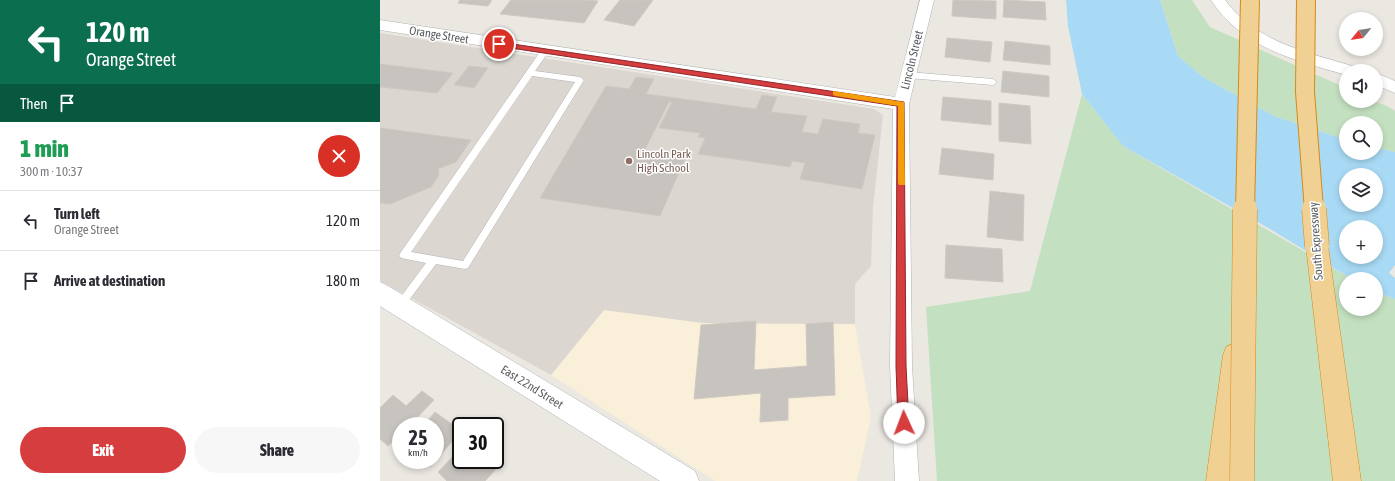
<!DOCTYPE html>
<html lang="en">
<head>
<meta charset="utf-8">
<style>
	body { margin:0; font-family:"Asap Condensed",sans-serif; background:#f7f7f7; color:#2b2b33; height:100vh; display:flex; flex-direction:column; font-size:15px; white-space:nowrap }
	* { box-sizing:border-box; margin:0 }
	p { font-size:13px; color:#7c7c81 }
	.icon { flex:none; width:22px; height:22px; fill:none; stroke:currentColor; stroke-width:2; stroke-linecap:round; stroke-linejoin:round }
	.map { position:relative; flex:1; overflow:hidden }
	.side { display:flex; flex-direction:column; background:#fff; width:380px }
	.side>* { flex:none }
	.banner { background:#0b6e4f; color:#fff; overflow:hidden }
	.needle { width:26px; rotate:240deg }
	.fabs { position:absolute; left:959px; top:12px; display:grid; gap:8px }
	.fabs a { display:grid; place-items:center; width:44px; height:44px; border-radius:50%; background:#fff; box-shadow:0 2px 6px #0003; font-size:20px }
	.speed { position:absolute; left:12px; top:417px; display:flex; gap:8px; font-size:20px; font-weight:700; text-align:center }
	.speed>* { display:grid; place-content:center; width:52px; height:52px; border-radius:50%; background:#fff; box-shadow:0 2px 6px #0003; line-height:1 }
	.speed small { font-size:10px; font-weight:400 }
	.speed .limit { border:2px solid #111; border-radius:6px; background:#fff; color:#111 }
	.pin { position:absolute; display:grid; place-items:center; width:34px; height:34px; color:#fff; margin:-17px; border:2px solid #fff; border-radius:50%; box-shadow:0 1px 4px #0007 }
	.me { position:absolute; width:44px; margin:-22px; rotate:358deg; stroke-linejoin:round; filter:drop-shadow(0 0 3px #0008) }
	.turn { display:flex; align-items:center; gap:14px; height:84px; padding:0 20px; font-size:18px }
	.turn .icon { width:52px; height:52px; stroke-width:2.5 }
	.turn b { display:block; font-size:28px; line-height:34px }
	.then { display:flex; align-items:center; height:38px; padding:0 20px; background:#0003; gap:8px; font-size:15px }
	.round { display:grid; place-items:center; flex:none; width:42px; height:42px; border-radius:21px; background:#f7f7f7 }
	.headline { display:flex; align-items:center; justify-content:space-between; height:68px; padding:0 20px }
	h1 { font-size:24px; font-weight:800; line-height:30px; color:#1e9e55 }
	.action { display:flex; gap:8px; margin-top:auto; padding:8px 20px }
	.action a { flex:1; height:46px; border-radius:24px; background:#d63d3f; color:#fff; font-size:16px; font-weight:800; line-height:46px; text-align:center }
	.action a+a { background:#f7f7f7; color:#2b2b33 }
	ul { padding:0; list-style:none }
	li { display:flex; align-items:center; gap:12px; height:60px; padding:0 20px; border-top:1px solid #e1e1e2 }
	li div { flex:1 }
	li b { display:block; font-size:15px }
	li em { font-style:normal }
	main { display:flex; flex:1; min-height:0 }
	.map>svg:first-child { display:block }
	.commercial { fill:#faefd9 }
	.education { fill:#dbd7d0 }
	.green { fill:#c3e1c0 }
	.water { fill:#a8daf5; fill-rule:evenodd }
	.building { fill:#c7c3be; stroke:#cfc9c1 }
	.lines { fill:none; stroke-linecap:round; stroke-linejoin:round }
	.service-casing { stroke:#afb3b6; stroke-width:1 }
	.minor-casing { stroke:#afb3b6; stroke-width:1 }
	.tertiary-casing { stroke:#afb3b6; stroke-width:1 }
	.motorway-casing { stroke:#d68917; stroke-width:1 }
	.service { fill:#fff; fill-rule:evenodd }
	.minor { fill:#fff; fill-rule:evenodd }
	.tertiary { fill:#fff; fill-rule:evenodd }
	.motorway { fill:#f1d193; fill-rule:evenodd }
	.motorway-bridge-far1-casing { stroke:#d68917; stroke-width:20; stroke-linecap:butt }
	.motorway-bridge-casing { stroke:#d68917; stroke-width:25; stroke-linecap:butt }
	.motorway-bridge-far1 { stroke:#f1d193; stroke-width:18 }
	.motorway-bridge { stroke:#f1d193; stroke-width:24 }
	.route { fill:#d63d3f; stroke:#8b2829 }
	.slow { fill:#f59e0b }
	.education-dot { fill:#8d6e63; stroke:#fff; stroke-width:1.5 }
	.labels { text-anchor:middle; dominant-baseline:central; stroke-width:3; stroke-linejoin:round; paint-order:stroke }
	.street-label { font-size:12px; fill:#5a5e61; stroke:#fff }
	.education-label { font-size:12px; fill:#785e54; stroke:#fff; text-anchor:start }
</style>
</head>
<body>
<main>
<section class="side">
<div class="banner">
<div class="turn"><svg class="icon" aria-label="left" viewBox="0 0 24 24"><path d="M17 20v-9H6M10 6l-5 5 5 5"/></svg><div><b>120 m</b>Orange Street</div></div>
<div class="then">Then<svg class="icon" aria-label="arrive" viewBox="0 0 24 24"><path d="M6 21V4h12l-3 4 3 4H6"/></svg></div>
</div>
<div class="headline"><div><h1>1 min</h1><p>300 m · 10:37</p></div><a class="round" style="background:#d93025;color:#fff"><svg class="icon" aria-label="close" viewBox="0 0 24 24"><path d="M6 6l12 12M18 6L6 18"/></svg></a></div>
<ul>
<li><svg class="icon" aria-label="left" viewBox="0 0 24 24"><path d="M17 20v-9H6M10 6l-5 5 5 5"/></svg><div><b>Turn left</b><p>Orange Street</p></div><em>120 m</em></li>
<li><svg class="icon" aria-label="arrive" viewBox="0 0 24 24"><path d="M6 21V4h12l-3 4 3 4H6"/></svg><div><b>Arrive at destination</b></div><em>180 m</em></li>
</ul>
<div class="action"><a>Exit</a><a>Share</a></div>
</section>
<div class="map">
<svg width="1015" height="481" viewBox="0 0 1015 481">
	<rect width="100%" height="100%" fill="#ebe8e2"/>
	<!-- commercial -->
	<path class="commercial" d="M224,310L323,323L475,324L491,418L477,481H335L171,375Z"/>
	<!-- education -->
	<path class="education" d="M0,33L494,109L503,115L493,208L491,266L475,284V324L323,323L224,310L171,375L0,281Z"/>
	<!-- green -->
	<path class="green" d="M780,0H812L830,27L966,88V101C984,101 1000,99 1015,111V152L996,148V123H966V140L894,116L823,77L798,56Z
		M702,94L743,146L972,279H966V309H996V292L1015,299V481H557L546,307L650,291Z"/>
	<!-- water -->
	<path class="water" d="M686,0H780L798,56L823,77L894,116L966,140V153H996V148L1015,152V265L1009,273L1015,278V299L996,292V279H972L890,229L743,146L702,94L688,26ZM966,175H996V205H966ZM966,227H996V257H966Z"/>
	<!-- building -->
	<path class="building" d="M80,0H112L108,6L78,3Z
		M131,0H204L218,1L204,23L120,14Z
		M240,0H273L254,26L224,20Z
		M573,0L616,1V19L572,16Z
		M624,0L665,2L666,20L623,17Z
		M567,38L612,42L610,62L565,57Z
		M625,41L670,46V65L623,60Z
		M0,64L73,73L57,93L0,87Z
		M89,66L108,68L94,88L74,85Z
		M623,71L669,76V97L621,92Z
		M256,77L274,79L266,94L376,109L382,95L397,97L391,112L427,116L422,132L438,134L443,119L480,124L478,133L495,135L482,189L420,179L425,163L412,161L410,167L318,154L325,138L318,137L320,133L279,128L292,102H289L263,153L305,159L280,216L160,198L226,86L249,89Z
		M563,97L611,101V125L561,120Z
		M619,103L650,106L651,144L619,141Z
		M0,128L91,140L76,162L58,169L59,175L51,187L10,204L0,203Z
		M562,148L614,154L613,180L559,174Z
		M610,191L644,195L643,241L607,237Z
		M566,245L622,249L623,282L565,278Z
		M376,321L374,370L427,366L426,324L453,322L455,395L408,398V420L380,422L381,393L314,399L321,325Z
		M42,391L54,400L29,426H21V434L8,446L0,439V408L13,395L26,406Z
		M55,412L81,431L50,467L40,460H55V426H43Z
		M81,448V460H112L119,466L105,481H67L58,472Z"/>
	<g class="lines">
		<defs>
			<path id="service" d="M165,48L169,51L155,71L200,77L204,80L88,268L85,269L56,264L23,308L20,309L17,308L15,305L17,302L46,263L21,258L19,255L21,252L162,49ZM152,76L195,82L83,261L31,252Z
				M528,72L613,79L617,82L613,85L528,78L524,75Z"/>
			<path id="minor" d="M540,0H554L529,104L532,366L539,481H515L510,366L513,109L0,30V20L515,97Z
				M831,0H845C875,42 929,53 976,67L978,71H966V75C914,60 862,48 831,0Z
				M996,73L1015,81V93L996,85Z"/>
			<path id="tertiary" d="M0,282L8,286L315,471L319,481H280L0,306Z"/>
			<path id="motorway" d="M937,236L945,239L948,246L981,481H953L926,246L929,239Z
				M855,343L864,347L867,355L854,481H826L843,355L846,347Z"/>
		</defs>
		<!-- service casing -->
		<use href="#service" class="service-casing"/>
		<!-- minor casing -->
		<use href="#minor" class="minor-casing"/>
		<!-- tertiary casing -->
		<use href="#tertiary" class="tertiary-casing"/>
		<!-- motorway casing -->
		<use href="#motorway" class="motorway-casing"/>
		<!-- service -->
		<use href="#service" class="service"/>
		<!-- minor -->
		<use href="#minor" class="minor"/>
		<!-- tertiary -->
		<use href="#tertiary" class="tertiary"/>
		<!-- motorway -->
		<use href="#motorway" class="motorway"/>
		<defs>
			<path id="motorway-bridge-far1" d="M926,0L925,92L934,210
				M865,210L870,0"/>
			<path id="motorway-bridge" d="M934,209L937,246
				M862,481L865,209"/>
		</defs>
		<!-- motorway-bridge-far1 casing -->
		<use href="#motorway-bridge-far1" class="motorway-bridge-far1-casing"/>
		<!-- motorway-bridge casing -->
		<use href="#motorway-bridge" class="motorway-bridge-casing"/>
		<!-- motorway-bridge-far1 -->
		<use href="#motorway-bridge-far1" class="motorway-bridge-far1"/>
		<!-- motorway-bridge -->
		<use href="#motorway-bridge" class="motorway-bridge"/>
	</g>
	<!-- route -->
	<path class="route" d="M119,42L524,102L526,366L529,423L528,427L524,429L520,427L518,423L516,366L517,106L117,46V43Z"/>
	<!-- slow -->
	<path class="slow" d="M453,91L524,102L525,185H519L518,183V106L456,96L453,95Z"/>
	<!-- markers -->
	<circle class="education-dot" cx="249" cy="161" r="4"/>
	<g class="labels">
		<!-- street labels -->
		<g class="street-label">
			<text transform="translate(59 35) rotate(9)">Orange Street</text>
			<text transform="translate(532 60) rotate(-76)">Lincoln Street</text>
			<text transform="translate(936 241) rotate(-94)">South Expressway</text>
			<text transform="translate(152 387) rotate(32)">East 22nd Street</text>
		</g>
		<!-- education labels -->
		<g class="education-label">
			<text x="257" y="154">Lincoln Park<tspan x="257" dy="14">High School</tspan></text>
		</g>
	</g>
</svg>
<div class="fabs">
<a><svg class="needle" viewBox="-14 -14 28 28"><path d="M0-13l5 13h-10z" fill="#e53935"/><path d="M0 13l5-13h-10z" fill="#7c7c81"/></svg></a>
<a><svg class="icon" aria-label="sound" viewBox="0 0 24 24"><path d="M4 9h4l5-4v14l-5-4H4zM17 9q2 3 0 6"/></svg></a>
<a><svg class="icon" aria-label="search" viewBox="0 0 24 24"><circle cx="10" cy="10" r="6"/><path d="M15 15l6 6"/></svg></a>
<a><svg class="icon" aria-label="layers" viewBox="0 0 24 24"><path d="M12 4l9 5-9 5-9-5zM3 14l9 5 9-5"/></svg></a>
<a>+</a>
<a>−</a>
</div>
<div class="speed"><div>25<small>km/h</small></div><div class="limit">30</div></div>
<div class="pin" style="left:119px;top:44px;background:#d93025"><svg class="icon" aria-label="arrive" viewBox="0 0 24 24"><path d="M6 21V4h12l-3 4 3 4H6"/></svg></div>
<svg class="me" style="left:524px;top:423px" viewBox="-20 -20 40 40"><circle r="19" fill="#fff"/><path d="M0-13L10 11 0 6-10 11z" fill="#d63d3f"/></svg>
</div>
</main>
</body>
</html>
